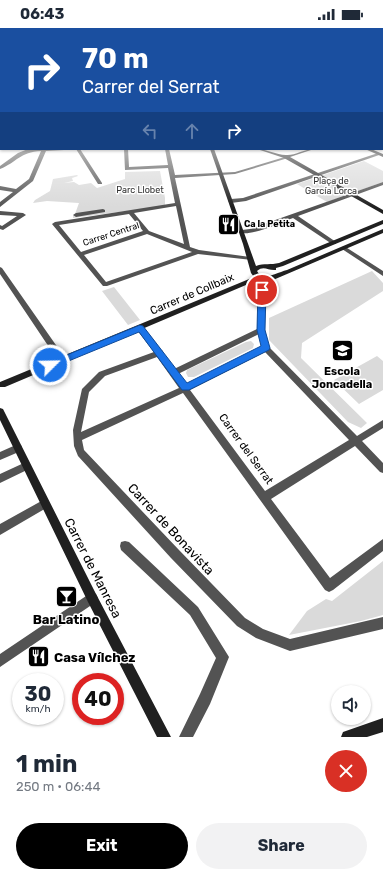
<!DOCTYPE html>
<html lang="en">
<head>
<meta charset="utf-8">
<style>
	body { margin:0; font-family:Rubik,sans-serif; background:#f2f2f3; color:#1f2937; height:100vh; display:flex; flex-direction:column; font-size:15px; white-space:nowrap }
	* { box-sizing:border-box; margin:0 }
	p { font-size:13px; color:#747a83 }
	.icon { flex:none; width:22px; height:22px; fill:none; stroke:currentColor; stroke-width:2; stroke-linecap:round; stroke-linejoin:round }
	.map { position:relative; height:709px; overflow:hidden }
	.sheet { display:flex; flex-direction:column; background:#fff; flex:1 }
	.sheet>* { flex:none }
	.banner { position:absolute; left:0px; top:0px; width:383px; height:122px; box-shadow:0 1px 3px #0004; background:#1a4fa0; color:#fff; overflow:hidden }
	.fabs { position:absolute; left:331px; top:657px; display:grid; gap:8px }
	.fabs a { display:grid; place-items:center; width:40px; height:40px; border-radius:50%; background:#fff; box-shadow:0 1px 3px #0004; font-size:20px }
	.speed { position:absolute; left:12px; top:645px; display:flex; gap:8px; font-size:20px; font-weight:700; text-align:center }
	.speed>* { display:grid; place-content:center; width:52px; height:52px; border-radius:50%; background:#fff; box-shadow:0 1px 3px #0004; line-height:1 }
	.speed small { font-size:10px; font-weight:400 }
	.speed .limit { border:6px solid #d22; background:#fff; color:#111 }
	.pin { position:absolute; display:grid; place-items:center; width:34px; height:34px; color:#fff; margin:-17px; border:2px solid #fff; border-radius:50%; box-shadow:0 1px 4px #0007 }
	.me { position:absolute; width:44px; margin:-22px; rotate:67deg; stroke-linejoin:round; filter:drop-shadow(0 0 3px #0008) }
	.turn { display:flex; align-items:center; gap:14px; height:84px; padding:0 16px; font-size:18px }
	.turn .icon { width:52px; height:52px; stroke-width:2.5 }
	.turn b { display:block; font-size:28px; line-height:34px }
	.lanes { display:flex; align-items:center; height:38px; padding:0 16px; background:#0003; justify-content:center; gap:20px; direction:ltr }
	.lanes .off { opacity:.35 }
	.round { display:grid; place-items:center; flex:none; width:42px; height:42px; border-radius:21px; background:#f2f2f3 }
	.overview { display:flex; align-items:center; justify-content:space-between; height:68px; padding:0 16px }
	h1 { font-size:24px; font-weight:700; line-height:30px }
	.cta { display:flex; gap:8px; margin-top:auto; padding:8px 16px }
	.cta a { flex:1; height:46px; border-radius:24px; background:#000; color:#fff; font-size:16px; font-weight:700; line-height:46px; text-align:center }
	.cta a+a { background:#f2f2f3; color:#1f2937 }
	.status { display:flex; justify-content:space-between; align-items:center; height:28px; padding:0 20px; background:#fff; direction:ltr }
	.status svg { height:11px; fill:currentColor }
	.map>svg:first-child { display:block }
	.green { fill:#dadada }
	.lines { fill:none; stroke-linecap:round; stroke-linejoin:round }
	.highway-casing { stroke:#dbdbdb; stroke-width:2 }
	.street { fill:#535353; fill-rule:evenodd }
	.secondary { fill:#202020; fill-rule:evenodd }
	.highway { fill:#000; fill-rule:evenodd }
	.route { fill:#1a73e8; stroke:#114b97 }
	.labels { text-anchor:middle; dominant-baseline:central; stroke-width:3; stroke-linejoin:round; paint-order:stroke }
	.far-park-label { font-size:9px; fill:#313131; stroke:#fff }
	.far-poi-label { font-size:9px; font-weight:bold; fill:#000; stroke:#fff; text-anchor:start }
	.far-street-label { font-size:9px; fill:#000; stroke:#fff }
	.street-label { font-size:11px; fill:#000; stroke:#fff }
	.poi-label { font-size:11px; font-weight:bold; fill:#000; stroke:#fff }
	.near-street-label { font-size:13px; fill:#000; stroke:#fff }
	.near-poi-label { font-size:13px; font-weight:bold; fill:#000; stroke:#fff }
</style>
</head>
<body>
<div class="status"><b>06:43</b><svg viewBox="0 0 49 12"><path d="M0 12V9h3v3zM5 12V6h3v6zM10 12V3h3v9zM15 12V0h3v12zM26 1h20v11H26zM47 4h2v5h-2z"/></svg></div>
<div class="map">
<svg width="383" height="709" viewBox="0 0 383 709">
	<rect width="100%" height="100%" fill="#fff"/>
	<!-- green -->
	<path class="green" d="M364,133L383,143V154L327,174L297,156Z
		M160,143L165,170V178L73,190V188L75,186L79,175L47,173L33,175L35,172L50,163L53,151L77,147L78,148L72,150L73,153L64,155L74,154L79,157L91,155L97,160L125,151V144Z
		M372,243L383,255V263L302,315L301,330L367,395L361,400L348,394L269,312V290Z
		M114,259L140,292L128,297L102,263Z
		M251,313L254,316L253,320L194,349H188L186,345L187,342L246,314Z
		M377,328L383,333V362L359,376L334,352Z
		M383,533V587L361,593L289,607L307,583L326,571L332,573Z"/>
	<g class="lines">
		<defs>
			<path id="highway" d="M0,100H1L0,105Z
				M0,114H1L0,119Z"/>
		</defs>
		<!-- highway casing -->
		<use href="#highway" class="highway-casing"/>
		<!-- street -->
		<path class="street" d="M28,121H66L64,122L46,123L33,153L0,179V174L13,164L0,162V158L16,161L29,151L41,123C20,124 17,134 0,141V138L18,125Z
			M76,121H80L102,155V156H98Z
			M124,121H128L129,139L168,137L165,121H169L175,147L235,144L288,128V130L235,146L175,150L190,219L199,222L250,229L252,230V232L198,226L107,258H103L52,196L55,194L175,175L168,140L125,142ZM176,178L184,216L149,203L134,185ZM129,186L143,203L81,224L59,197ZM147,206L192,224L106,254L84,227Z
			M378,125L382,126L246,173L231,175L228,173L231,171L243,170Z
			M383,154V157L298,188L336,214V216H332L293,190C282,194 248,210 239,204L242,202L250,201Z
			M103,181L105,182V184L76,189L73,187L76,185Z
			M0,183L23,185L26,187L3,202L0,201V197L2,198L17,188L0,187Z
			M344,218L383,243V248L342,221L341,220Z
			M0,239L2,240L65,330L66,332L65,334H59L0,246Z
			M264,250L267,252L265,259V302L269,319L357,408L383,392V400L362,413L383,435V445L380,444L355,418L271,471L330,550L383,511V523L333,562L329,564L325,562L183,365L82,412L84,422L179,522L245,590L263,601L290,611L383,589V601L290,623L256,610L237,598L171,530L78,428L74,418L73,402L82,361L99,344L154,324L137,302L136,300L137,298H143L161,322L163,323V326L174,341L257,301L259,259L261,252ZM259,306L262,319L186,356L178,346ZM265,324L349,412L265,463L190,362ZM157,329L179,360L81,404L89,364L105,348Z
			M18,416L21,417L22,420L21,423L0,432V424Z
			M26,434L29,435L31,438L29,441L0,455V446Z
			M45,471L48,473L50,476L48,479L0,507V496Z
			M125,513L129,514L198,579L229,629L210,676L193,709H179L200,666L216,630L190,587L121,522L120,518L121,514Z
			M92,564L96,566L98,570L96,574L0,639V626Z"/>
		<!-- secondary -->
		<path class="secondary" d="M210,121H214L256,238C264,235 271,237 279,235L383,192V196L283,238L276,240V242C268,243 264,237 257,243L261,249C268,250 279,244 287,242L383,201V205L273,252L265,254L258,252L5,359H0V354L254,249L251,245L243,216Z
			M257,121C267,121 276,127 286,127C294,128 304,121 314,121L290,129L383,182V186L284,130Z
			M365,121H371L383,126V129Z
			M0,380L3,381L96,566L171,709H157L88,574L0,392Z
			M383,690V704L367,709H341L343,704Z"/>
		<!-- highway -->
		<use href="#highway" class="highway"/>
	</g>
	<!-- sky -->
	<linearGradient id="sky" x2="0" y2="1"><stop stop-color="#8baccc"/><stop offset="0.44" stop-color="#fff"/><stop offset="1" stop-color="#fff" stop-opacity="0"/></linearGradient>
	<rect width="383" height="179" fill="url(#sky)"/>
	<!-- route -->
	<path class="route" d="M262,260L266,262L265,302L270,320L269,322L189,362H182L139,304L54,339L50,340L46,337L47,335L140,297L143,298L187,355L261,318L257,302L258,262Z"/>
	<!-- icons -->
	<defs>
		<symbol id="restaurant-square" viewBox="-11 -11 22 22"><rect x="-9" y="-9" width="18" height="18" rx="4" fill="#000" stroke="#fff"/><path d="M-5-6h1v4h1v-4h1v4h1v-4h1v5L-1.5 .5V6h-2V.5L-5-1ZM5-6V6H3V1.5H1.5Q1.5-4 5-6Z" fill="#fff"/></symbol>
		<symbol id="school-square" viewBox="-11 -11 22 22"><rect x="-9" y="-9" width="18" height="18" rx="4" fill="#000" stroke="#fff"/><path d="M0-5L7-2L0 1L-7-2ZM-4 1L0 2.5L4 1V4Q0 6-4 4Z" fill="#fff"/></symbol>
		<symbol id="bar-square" viewBox="-11 -11 22 22"><rect x="-9" y="-9" width="18" height="18" rx="4" fill="#000" stroke="#fff"/><path d="M-6-5H6L.8 .8V4.5H3.5V6h-7V4.5H-.8V.8Z" fill="#fff"/></symbol>
	</defs>
	<g fill-rule="evenodd">
		<use href="#restaurant-square" x="216" y="184" width="25" height="25"/>
		<use href="#school-square" x="330" y="310" width="25" height="25"/>
		<use href="#bar-square" x="54" y="556" width="25" height="25"/>
		<use href="#restaurant-square" x="26" y="616" width="25" height="25"/>
	</g>
	<g class="labels">
		<!-- far-park labels -->
		<g class="far-park-label">
			<text x="331" y="153">Plaça de<tspan x="331" dy="10">García Lorca</tspan></text>
			<text x="140" y="162">Parc Llobet</text>
		</g>
		<!-- far-poi labels -->
		<g class="far-poi-label">
			<text x="244" y="196">Ca la Petita</text>
		</g>
		<!-- far-street labels -->
		<g class="far-street-label">
			<text transform="translate(111 206) rotate(-18)">Carrer Central</text>
		</g>
		<!-- street labels -->
		<g class="street-label">
			<text transform="translate(192 266) rotate(-23)">Carrer de Collbaix</text>
			<text transform="translate(246 421) rotate(54)">Carrer del Serrat</text>
		</g>
		<!-- poi labels -->
		<g class="poi-label">
			<text x="342" y="343">Escola<tspan x="342" dy="13">Joncadella</tspan></text>
		</g>
		<!-- near-street labels -->
		<g class="near-street-label">
			<text transform="translate(171 501) rotate(47)">Carrer de Bonavista</text>
			<text transform="translate(93 540) rotate(63)">Carrer de Manresa</text>
		</g>
		<!-- near-poi labels -->
		<g class="near-poi-label">
			<text x="66" y="591">Bar Latino</text>
			<text x="54" y="629" text-anchor="start">Casa Vílchez</text>
		</g>
	</g>
</svg>
<div class="fabs">
<a><svg class="icon" aria-label="sound" viewBox="0 0 24 24"><path d="M4 9h4l5-4v14l-5-4H4zM17 9q2 3 0 6"/></svg></a>
</div>
<div class="speed"><div>30<small>km/h</small></div><div class="limit">40</div></div>
<div class="pin" style="left:262px;top:262px;background:#d93025"><svg class="icon" aria-label="arrive" viewBox="0 0 24 24"><path d="M6 21V4h12l-3 4 3 4H6"/></svg></div>
<svg class="me" style="left:50px;top:337px" viewBox="-20 -20 40 40"><circle r="17" fill="#1a73e8" stroke="#fff" stroke-width="3"/><path d="M0-11L8 9 0 5-8 9z" fill="#fff"/></svg>
<div class="banner">
<div class="turn"><svg class="icon" aria-label="right" viewBox="0 0 24 24"><path d="M7 20v-9h11M14 6l5 5-5 5"/></svg><div><b>70 m</b>Carrer del Serrat</div></div>
<div class="lanes"><svg class="icon off" aria-label="left" viewBox="0 0 24 24"><path d="M17 20v-9H6M10 6l-5 5 5 5"/></svg><svg class="icon off" aria-label="ahead" viewBox="0 0 24 24"><path d="M12 20V5M6 11l6-6 6 6"/></svg><svg class="icon" aria-label="right" viewBox="0 0 24 24"><path d="M7 20v-9h11M14 6l5 5-5 5"/></svg></div>
</div>
</div>
<section class="sheet">
<div class="overview"><div><h1>1 min</h1><p>250 m · 06:44</p></div><a class="round" style="background:#d93025;color:#fff"><svg class="icon" aria-label="close" viewBox="0 0 24 24"><path d="M6 6l12 12M18 6L6 18"/></svg></a></div>
<div class="cta"><a>Exit</a><a>Share</a></div>
</section>
</body>
</html>
